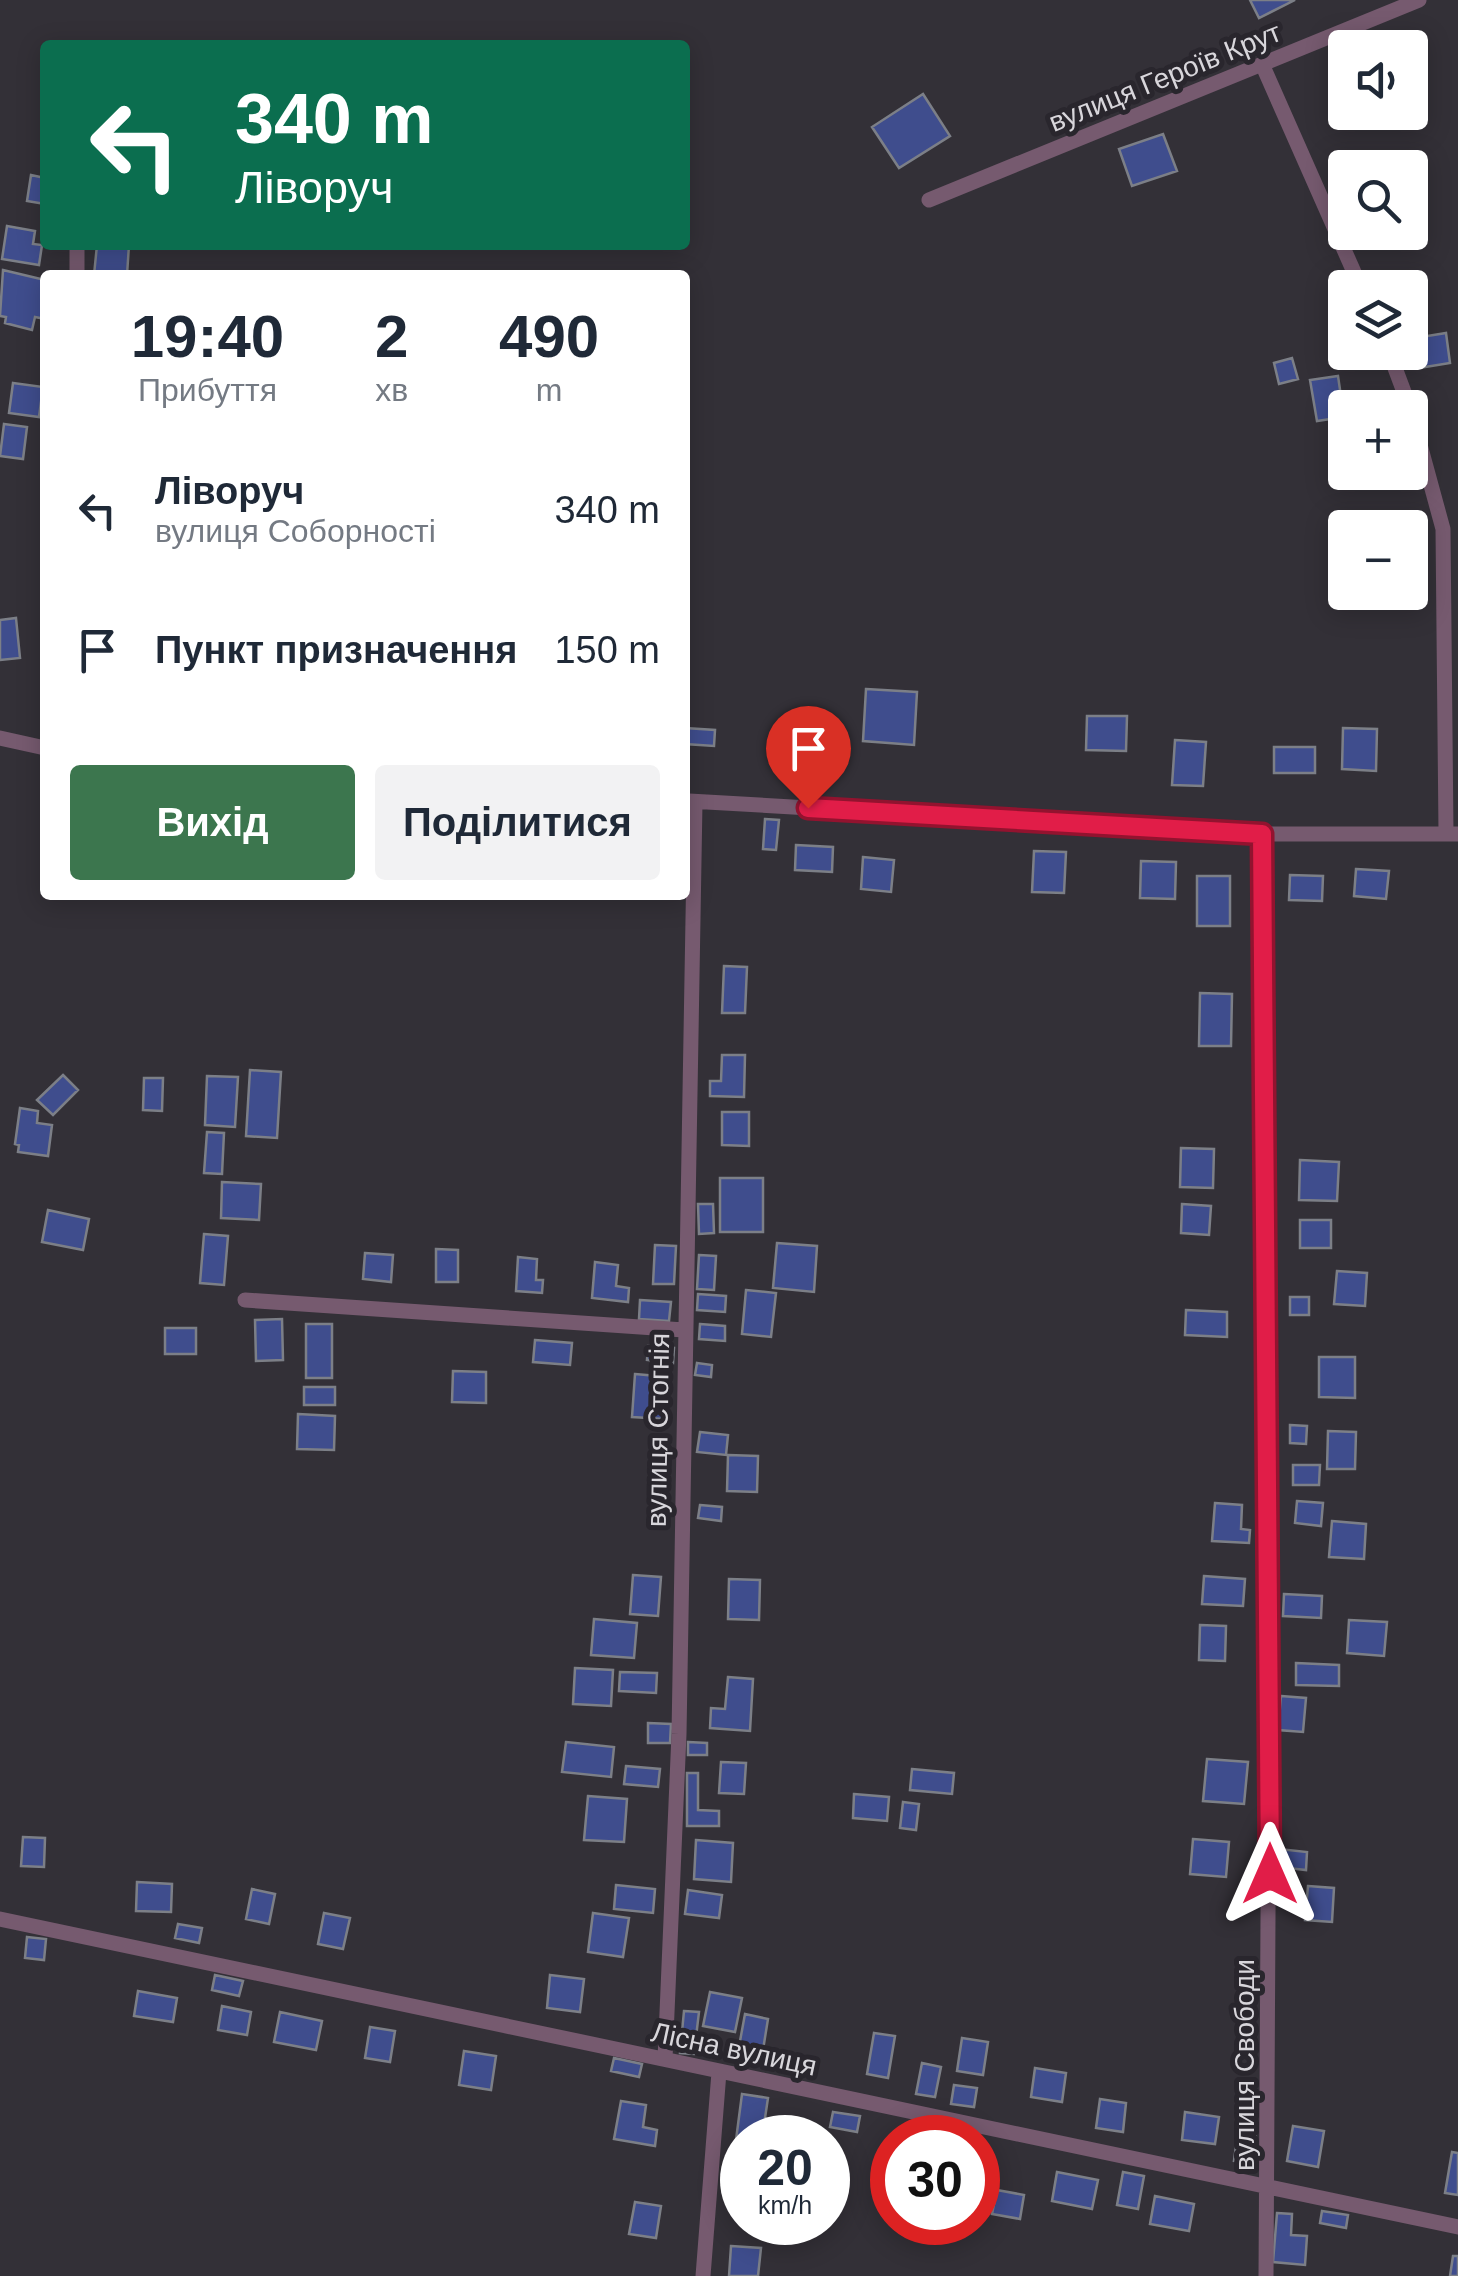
<!DOCTYPE html>
<html lang="uk">
<head>
<meta charset="utf-8">
<style>
	body { margin:0; font-family:Helvetica,sans-serif; background:#f2f2f3; color:#1f2937; height:100vh; display:flex; flex-direction:column; font-size:38px; white-space:nowrap }
	* { box-sizing:border-box; margin:0 }
	p { font-size:32px; color:#747a83 }
	.icon { flex:none; width:55px; height:55px; fill:none; stroke:currentColor; stroke-width:2; stroke-linecap:round; stroke-linejoin:round }
	.map { position:relative; flex:1; overflow:hidden }
	.drawer { position:absolute; left:40px; top:270px; width:650px; height:630px; display:flex; flex-direction:column; background:#fff; border-radius:10px; box-shadow:0 5px 25px #0003 }
	.drawer>* { flex:none }
	.banner { position:absolute; left:40px; top:40px; width:650px; height:210px; border-radius:10px; box-shadow:0 5px 25px #0003; background:#0b6e4f; color:#fff; overflow:hidden }
	.buttons { position:absolute; left:1328px; top:30px; display:grid; gap:20px }
	.buttons a { display:grid; place-items:center; width:100px; height:100px; border-radius:10px; background:#fff; box-shadow:0 5px 25px #0003; font-size:50px }
	.speed { position:absolute; left:720px; top:2115px; display:flex; gap:20px; font-size:50px; font-weight:700; text-align:center }
	.speed>* { display:grid; place-content:center; width:130px; height:130px; border-radius:50%; background:#fff; box-shadow:0 5px 25px #0003; line-height:1 }
	.speed small { font-size:25px; font-weight:400 }
	.speed .limit { border:15px solid #d22; background:#fff; color:#111 }
	.pin { position:absolute; display:grid; place-items:center; width:85px; height:85px; color:#fff; margin:-102px -42px; border-radius:50% 50% 50% 0; rotate:-45deg; box-shadow:0 0 10px #0007 }
	.pin .icon { rotate:45deg }
	.me { position:absolute; width:110px; margin:-55px; rotate:0deg; stroke-linejoin:round; filter:drop-shadow(0 0 8px #0008) }
	.turn { display:flex; align-items:center; gap:35px; height:210px; padding:0 30px; font-size:45px }
	.turn .icon { width:130px; height:130px; stroke-width:2.5 }
	.turn b { display:block; font-size:70px; line-height:85px }
	.eta { display:flex; justify-content:space-evenly; align-items:center; height:170px; text-align:center }
	.eta b { font-size:60px; font-weight:700; line-height:70px }
	.button { display:flex; gap:20px; margin-top:auto; padding:20px 30px }
	.button a { flex:1; height:115px; border-radius:10px; background:#3c764e; color:#fff; font-size:40px; font-weight:700; line-height:115px; text-align:center }
	.button a+a { background:#f2f2f3; color:#1f2937 }
	ul { padding:0; list-style:none }
	li { display:flex; align-items:center; gap:30px; height:140px; padding:0 30px }
	li div { flex:1 }
	li b { display:block; font-size:38px }
	li em { font-style:normal }
	.map>svg:first-child { display:block }
	.building { fill:#3f4d8d; stroke:#7c7f87; stroke-width:2.5 }
	.lines { fill:none; stroke-linecap:round; stroke-linejoin:round }
	.street { stroke:#765a6f; stroke-width:15 }
	.route-casing { stroke:#92132f; stroke-width:25 }
	.route { stroke:#e11d48; stroke-width:18 }
	.labels { text-anchor:middle; dominant-baseline:central; stroke-width:10; stroke-linejoin:round; paint-order:stroke }
	.street-label { font-size:28px; fill:#d8d6db; stroke:#29262d }
</style>
</head>
<body>
<div class="map">
<svg width="1458" height="2276" viewBox="0 0 1458 2276">
	<rect width="100%" height="100%" fill="#333037"/>
	<!-- building -->
	<path class="building" d="M1250,0H1295L1259,18Z
		M923,94L950,136L899,168L872,127Z
		M1163,134L1177,171L1132,186L1119,149Z
		M31,175L45,178V204L27,201Z
		M7,226L35,231L33,244L42,245L39,265L2,259Z
		M97,245H129L127,275H94Z
		M3,270L45,280V319L35,317L32,330L5,323L6,317L0,316Z
		M1446,333L1450,363L1419,368L1415,338Z
		M1292,358L1298,379L1279,384L1274,363Z
		M1338,376L1344,417L1317,421L1310,380Z
		M13,383L43,387L39,417L9,413Z
		M4,424L27,427L23,459L0,456Z
		M16,618L20,658L0,660V620Z
		M866,689L917,692L914,745L863,741Z
		M1087,716H1127L1126,751L1086,750Z
		M685,728L715,730L714,746L685,744Z
		M1343,728L1377,729L1376,771L1342,769Z
		M795,740L827,741L826,765L794,763Z
		M1175,740L1206,742L1203,786L1172,785Z
		M1274,747H1315V773H1274Z
		M765,819L779,820L776,850L763,849Z
		M796,845L833,847L832,872L795,870Z
		M1034,851L1066,852L1064,893L1032,892Z
		M863,857L894,860L891,892L861,889Z
		M1141,861L1176,862L1175,899L1140,898Z
		M1356,869L1389,871L1386,899L1354,896Z
		M1290,875L1323,876L1322,901L1289,900Z
		M1197,876H1230V926H1197Z
		M724,966L747,967L745,1013H722Z
		M1200,993L1232,994L1231,1046H1199Z
		M722,1055H745L744,1097L710,1096V1081H721Z
		M250,1070L281,1072L277,1138L246,1136Z
		M63,1075L78,1090L53,1115L37,1100Z
		M207,1076L238,1077L235,1127L205,1125Z
		M144,1078H163L162,1111L143,1110Z
		M20,1108L38,1111L37,1123L52,1125L48,1156L18,1152L19,1145L15,1144Z
		M722,1112H749V1146L722,1145Z
		M207,1132L224,1133L222,1174L204,1173Z
		M1181,1148L1214,1149L1213,1188L1180,1187Z
		M1300,1160L1339,1162L1337,1201L1299,1200Z
		M720,1178H763V1232H720Z
		M222,1182L261,1184L259,1220L221,1218Z
		M698,1204H713L714,1233L699,1234Z
		M1182,1204L1211,1206L1209,1235L1181,1233Z
		M48,1210L89,1219L83,1250L42,1242Z
		M1300,1220H1331V1248H1300Z
		M204,1234L228,1236L224,1285L200,1283Z
		M777,1243L817,1246L814,1292L773,1288Z
		M655,1245L676,1246L674,1284H653Z
		M436,1249L458,1250V1282H436Z
		M365,1253L393,1255L391,1282L363,1279Z
		M699,1255L716,1256L714,1290L697,1289Z
		M518,1257L537,1259L536,1280H543L542,1293L516,1291Z
		M595,1262L618,1265L616,1286L629,1288L628,1302L592,1298Z
		M1337,1271L1367,1273L1365,1306L1334,1304Z
		M746,1290L776,1293L771,1337L742,1334Z
		M698,1294L726,1296L725,1312L697,1310Z
		M1290,1297H1309V1315H1290Z
		M640,1300L671,1302L669,1321L639,1319Z
		M1186,1310L1227,1312V1337L1185,1335Z
		M282,1319L283,1360L256,1361L255,1320Z
		M306,1324H332V1378H306Z
		M700,1324L725,1326V1341L699,1339Z
		M165,1328H196V1354H165Z
		M535,1340L572,1343L570,1365L533,1362Z
		M648,1346L674,1348L673,1363L647,1360Z
		M1319,1357H1355V1398L1319,1397Z
		M697,1363L712,1365L711,1377L695,1375Z
		M453,1371L486,1372V1403L452,1402Z
		M635,1374L657,1376L656,1400H667L665,1419L632,1417Z
		M304,1387H335V1405H304Z
		M298,1414L335,1416L334,1450L297,1449Z
		M1290,1425L1307,1426L1306,1444L1290,1443Z
		M1328,1431L1356,1432L1355,1469H1327Z
		M700,1432L728,1435L726,1455L697,1452Z
		M728,1455L758,1456L757,1492L727,1491Z
		M1293,1465H1320L1319,1485H1293Z
		M1297,1501L1323,1503L1321,1526L1295,1523Z
		M1215,1503L1242,1505L1241,1529L1250,1530L1249,1543L1212,1541Z
		M700,1505L722,1507L721,1521L698,1518Z
		M1332,1521L1366,1524L1364,1559L1329,1557Z
		M633,1575L661,1577L658,1616L630,1614Z
		M1204,1576L1245,1579L1243,1606L1202,1604Z
		M729,1579L760,1580L759,1620L728,1619Z
		M1284,1594L1322,1596L1321,1618L1283,1616Z
		M594,1619L637,1623L634,1658L591,1655Z
		M1349,1620L1387,1622L1384,1656L1347,1653Z
		M1200,1625L1226,1626L1225,1661L1199,1660Z
		M1296,1663L1339,1665V1686L1296,1685Z
		M575,1668L613,1670L611,1706L573,1704Z
		M620,1672L657,1673L656,1693L619,1691Z
		M728,1677L753,1679L750,1731L710,1728L711,1708L725,1709Z
		M1281,1696L1306,1698L1303,1732L1278,1730Z
		M648,1723L671,1724L670,1743H648Z
		M566,1742L614,1747L611,1777L562,1772Z
		M688,1742L707,1743V1755H688Z
		M1207,1759L1248,1762L1244,1804L1203,1801Z
		M721,1762L746,1763L744,1794L719,1793Z
		M626,1766L660,1769L658,1787L624,1784Z
		M912,1769L954,1773L952,1794L910,1790Z
		M687,1773H698V1810L719,1811V1826H687Z
		M854,1794L889,1797L887,1821L853,1818Z
		M588,1796L627,1799L624,1842L584,1840Z
		M903,1802L919,1804L916,1830L900,1828Z
		M23,1837L45,1838L44,1867L21,1866Z
		M1193,1839L1229,1842L1226,1877L1190,1874Z
		M696,1840L733,1843L731,1882L694,1879Z
		M1279,1849L1307,1852L1306,1870L1278,1867Z
		M137,1882L172,1884L171,1912L136,1911Z
		M616,1885L655,1889L653,1913L614,1909Z
		M1308,1886L1334,1888L1332,1922L1305,1920Z
		M252,1889L275,1894L269,1924L246,1919Z
		M688,1890L722,1895L719,1918L685,1914Z
		M324,1913L350,1918L343,1949L318,1944Z
		M593,1913L629,1918L623,1957L588,1952Z
		M178,1924L202,1928L199,1943L175,1938Z
		M27,1937L46,1939L44,1960L25,1958Z
		M215,1975L243,1981L239,1996L212,1990Z
		M550,1975L584,1979L580,2012L547,2008Z
		M138,1991L177,1998L173,2022L134,2016Z
		M710,1992L742,1998L735,2032L703,2026Z
		M222,2006L251,2012L247,2035L218,2030Z
		M684,2011L699,2012L694,2054L680,2053Z
		M280,2012L322,2021L316,2050L274,2042Z
		M745,2014L768,2019L762,2056L738,2052Z
		M370,2027L395,2031L390,2062L365,2058Z
		M874,2033L895,2036L888,2078L867,2074Z
		M962,2038L988,2042L983,2075L957,2071Z
		M464,2051L496,2056L491,2090L459,2085Z
		M614,2058L642,2064L639,2077L611,2071Z
		M922,2063L941,2067L935,2097L916,2094Z
		M1035,2068L1066,2073L1062,2102L1031,2097Z
		M954,2085L977,2088L974,2107L951,2104Z
		M742,2094L768,2098L762,2138L736,2140Z
		M1100,2099L1126,2103L1123,2132L1096,2128Z
		M621,2101L646,2105L643,2127L657,2130L655,2146L614,2139Z
		M833,2112L860,2116L857,2132L830,2127Z
		M1185,2112L1219,2117L1215,2144L1182,2140Z
		M1293,2126L1324,2131L1318,2167L1287,2161Z
		M1238,2131L1256,2133L1252,2163L1234,2161Z
		M1452,2152L1458,2153V2195L1445,2193Z
		M1057,2172L1098,2180L1092,2209L1052,2201Z
		M1123,2172L1144,2176L1138,2209L1117,2205Z
		M997,2190L1024,2195L1020,2219L992,2214Z
		M1155,2196L1194,2204L1189,2231L1150,2224Z
		M635,2202L661,2206L656,2238L629,2234Z
		M1322,2211L1348,2215L1346,2228L1320,2223Z
		M1277,2213L1292,2214L1291,2235L1307,2236L1305,2265L1273,2262Z
		M731,2246L761,2248L758,2276H729Z
		M1453,2256H1458V2276H1450Z"/>
	<g class="lines">
		<!-- street -->
		<path class="street" d="M1262,64L1361,288
			M929,200L1419,0
			M77,275V245
			M1389,352L1410,408
			M1410,408L1443,529L1446,833
			M0,738L45,748
			M689,801L1262,834H1458
			M1262,834L1270,1558L1266,2276
			M245,1300L684,1330
			M0,1919L1458,2227
			M665,2059L679,1734L695,802
			M703,2276L719,2072"/>
	</g>
	<g class="lines">
		<defs>
			<path id="route" d="M808,808L1262,834L1270,1874"/>
		</defs>
		<!-- route casing -->
		<use href="#route" class="route-casing"/>
		<!-- route -->
		<use href="#route" class="route"/>
	</g>
	<g class="labels">
		<!-- street labels -->
		<g class="street-label">
			<text transform="translate(1165 77) rotate(-22)">вулиця Героїв Крут</text>
			<text transform="translate(658 1430) rotate(-89)">вулиця Стогнія</text>
			<text transform="translate(734 2049) rotate(12)">Лісна вулиця</text>
			<text transform="translate(1244 2065) rotate(-90)">вулиця Свободи</text>
		</g>
	</g>
</svg>
<div class="buttons">
<a><svg class="icon" aria-label="sound" viewBox="0 0 24 24"><path d="M4 9h4l5-4v14l-5-4H4zM17 9q2 3 0 6"/></svg></a>
<a><svg class="icon" aria-label="search" viewBox="0 0 24 24"><circle cx="10" cy="10" r="6"/><path d="M15 15l6 6"/></svg></a>
<a><svg class="icon" aria-label="layers" viewBox="0 0 24 24"><path d="M12 4l9 5-9 5-9-5zM3 14l9 5 9-5"/></svg></a>
<a>+</a>
<a>−</a>
</div>
<div class="speed"><div>20<small>km/h</small></div><div class="limit">30</div></div>
<div class="pin" style="left:808px;top:808px;background:#d93025"><svg class="icon" aria-label="arrive" viewBox="0 0 24 24"><path d="M6 21V4h12l-3 4 3 4H6"/></svg></div>
<svg class="me" style="left:1270px;top:1874px" viewBox="-20 -20 40 40"><path d="M0-17L14 15 0 8-14 15z" fill="#e11d48" stroke="#fff" stroke-width="4"/></svg>
<div class="banner">
<div class="turn"><svg class="icon" aria-label="left" viewBox="0 0 24 24"><path d="M17 20v-9H6M10 6l-5 5 5 5"/></svg><div><b>340 m</b>Ліворуч</div></div>
</div>
<section class="drawer">
<div class="eta">
<div><b>19:40</b><p>Прибуття</p></div>
<div><b>2</b><p>хв</p></div>
<div><b>490</b><p>m</p></div>
</div>
<ul>
<li><svg class="icon" aria-label="left" viewBox="0 0 24 24"><path d="M17 20v-9H6M10 6l-5 5 5 5"/></svg><div><b>Ліворуч</b><p>вулиця Соборності</p></div><em>340 m</em></li>
<li><svg class="icon" aria-label="arrive" viewBox="0 0 24 24"><path d="M6 21V4h12l-3 4 3 4H6"/></svg><div><b>Пункт призначення</b></div><em>150 m</em></li>
</ul>
<div class="button"><a>Вихід</a><a>Поділитися</a></div>
</section>
</div>
</body>
</html>
